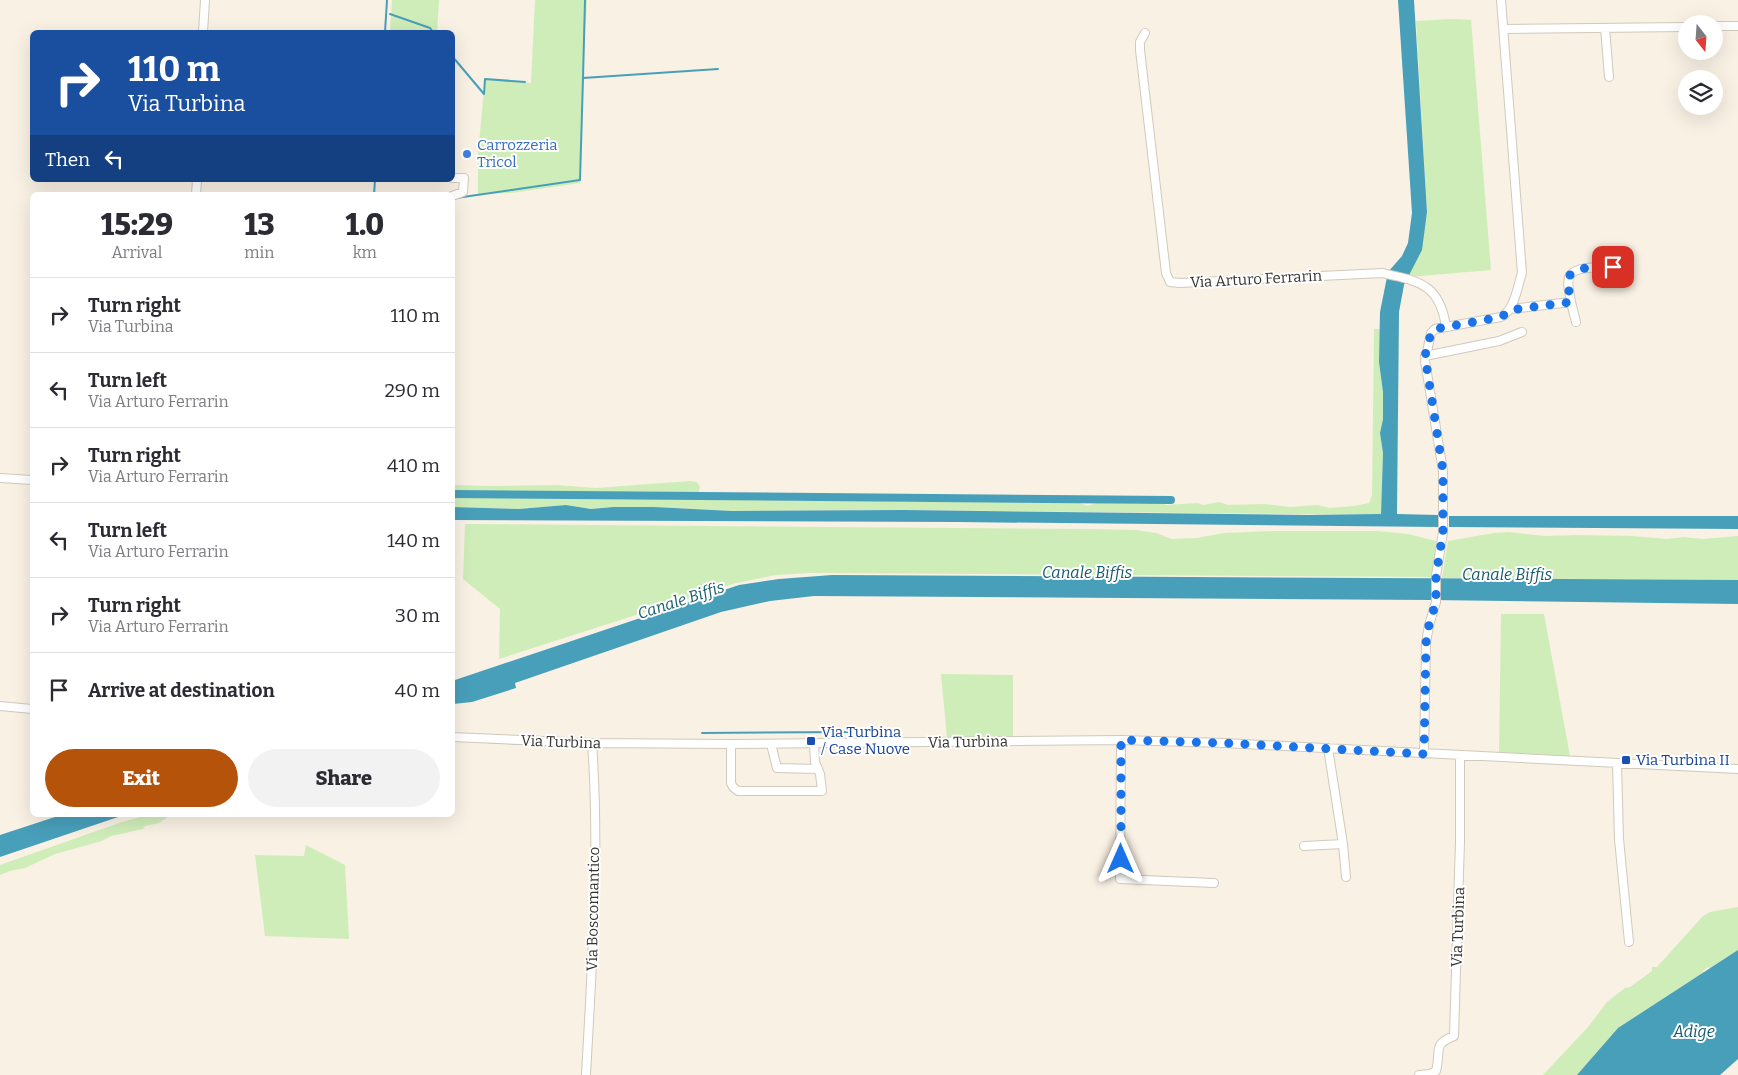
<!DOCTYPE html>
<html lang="en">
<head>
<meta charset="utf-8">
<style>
	body { margin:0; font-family:Bitter,serif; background:#f2f2f3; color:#2b2b33; height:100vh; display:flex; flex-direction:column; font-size:19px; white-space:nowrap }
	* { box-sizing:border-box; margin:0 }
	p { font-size:16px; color:#7c7c81 }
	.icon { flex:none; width:28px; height:28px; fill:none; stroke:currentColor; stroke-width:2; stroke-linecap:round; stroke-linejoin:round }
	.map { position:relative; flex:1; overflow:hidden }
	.details { position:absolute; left:30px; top:192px; width:425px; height:625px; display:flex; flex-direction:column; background:#fff; border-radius:8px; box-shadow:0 5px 20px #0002 }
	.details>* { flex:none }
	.banner { position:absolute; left:30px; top:30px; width:425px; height:152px; border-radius:8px; box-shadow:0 5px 20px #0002; background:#1a4fa0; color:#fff; overflow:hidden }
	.needle { width:32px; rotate:163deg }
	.tools { position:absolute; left:1678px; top:15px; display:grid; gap:10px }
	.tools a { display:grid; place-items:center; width:45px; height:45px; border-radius:50%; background:#fff; box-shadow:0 5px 20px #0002; font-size:25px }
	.pin { position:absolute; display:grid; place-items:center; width:42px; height:42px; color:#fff; margin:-21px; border-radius:10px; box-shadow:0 2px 8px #0006 }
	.me { position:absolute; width:55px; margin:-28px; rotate:0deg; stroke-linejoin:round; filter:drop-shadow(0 0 4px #0008) }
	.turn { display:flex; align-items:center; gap:18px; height:105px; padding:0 15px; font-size:22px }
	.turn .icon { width:65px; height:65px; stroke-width:2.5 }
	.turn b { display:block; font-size:35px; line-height:42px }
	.then { display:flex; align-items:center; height:48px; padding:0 15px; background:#0003; gap:10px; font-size:19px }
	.eta { display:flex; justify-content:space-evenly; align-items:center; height:85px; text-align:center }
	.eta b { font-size:30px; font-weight:800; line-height:35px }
	.action { display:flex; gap:10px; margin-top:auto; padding:10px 15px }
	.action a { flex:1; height:58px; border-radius:30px; background:#b45309; color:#fff; font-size:20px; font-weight:800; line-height:58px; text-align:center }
	.action a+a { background:#f2f2f3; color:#2b2b33 }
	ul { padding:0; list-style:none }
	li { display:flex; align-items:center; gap:15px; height:75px; padding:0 15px; border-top:1px solid #e1e1e2 }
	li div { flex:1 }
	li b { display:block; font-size:19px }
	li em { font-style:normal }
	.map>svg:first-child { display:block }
	.green { fill:#cfedb9 }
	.water { fill:#489fba }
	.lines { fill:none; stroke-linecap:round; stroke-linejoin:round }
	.stream { stroke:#489fba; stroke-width:2 }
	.canal { stroke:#489fba; stroke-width:8 }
	.minor-casing { stroke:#d0c9bc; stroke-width:10 }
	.minor { stroke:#fff; stroke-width:8 }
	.route { stroke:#1a73e8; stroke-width:9; stroke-dasharray:0 16.2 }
	.shop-dot { fill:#3f7fe0; stroke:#fff; stroke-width:2 }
	.transit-dot { fill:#1a4fb4; stroke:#fff; stroke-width:2 }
	.labels { text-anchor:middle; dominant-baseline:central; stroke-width:4; stroke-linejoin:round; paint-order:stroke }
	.shop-label { font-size:15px; fill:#366cbe; stroke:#fff; text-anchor:start }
	.street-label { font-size:15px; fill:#35332d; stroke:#fff }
	.transit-label { font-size:15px; fill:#164399; stroke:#fff; text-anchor:start }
	.water-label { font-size:16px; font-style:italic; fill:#145b6e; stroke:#fff }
</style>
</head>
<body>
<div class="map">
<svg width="1738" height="1075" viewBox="0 0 1738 1075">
	<rect width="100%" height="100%" fill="#f9f1e4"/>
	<!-- green -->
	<path class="green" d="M392,0H439L437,32H390Z
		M535,0H587L583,77L580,183L511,193L478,194V154L485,78L531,83Z
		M1453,19L1471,20L1491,270L1409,277L1427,212L1416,21Z
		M1374,329H1380L1379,362L1383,392V419L1380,433L1383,453L1381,515L904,510L732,511L654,507H613L591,509L566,505L519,509L453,507L452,485L491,486L556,485L596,488L690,481L697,482L700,487L699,492L693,494L689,492H684L680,496L685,499L750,500V498L758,494L761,496L766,492C777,495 784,500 795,501L857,500L906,502H1078L1087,506L1097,503L1144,504L1160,502L1166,505L1198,503L1203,505L1219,502L1228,505L1264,504L1290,507L1318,505L1329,508L1354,506L1369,503L1372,496Z
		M465,524L1090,529L1136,530L1156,533L1172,539L1197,538L1224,533L1275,531H1377L1408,534L1436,541L1433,577L811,573L776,575L736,583L499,659L500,609L463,579Z
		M1509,532L1545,536L1575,535L1632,536L1667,539L1684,537L1702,539L1738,536V580L1442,578L1448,541L1494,533Z
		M1501,614H1544L1570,756L1499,753Z
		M941,674L1013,675V737L947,738Z
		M148,815H171L159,823L145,826L143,829L111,836L102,841L55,854L25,868L10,871L0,875V865L122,822Z
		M306,845L345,865L349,939L265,936L255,855L304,856Z
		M1738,907V969L1721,974L1708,967L1703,971L1708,977L1594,1075H1543L1588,1027L1607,1002L1625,988L1630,987L1652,971V967H1657L1703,916L1710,912Z"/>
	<!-- water -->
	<path class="water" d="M1398,0H1414L1427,212L1422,250L1404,285L1399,312L1397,514L1438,515V527L958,522L453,520L452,507L519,509L566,505L591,509L613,507H654L732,511L904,510L1308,515L1381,514L1383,453L1380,433L1383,419V392L1379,362L1380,312L1388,272L1402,256L1408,243L1412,213Z
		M1449,516H1738V529L1449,527Z
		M832,575L1738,580V604L1431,600L814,596L770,601L721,612L515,683L516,688L472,702L453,704L452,681L739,585L779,579Z
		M61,815H124L0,857V835Z
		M1738,950V1059L1720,1075H1577L1618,1028Z"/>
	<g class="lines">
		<!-- stream -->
		<path class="stream" d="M390,14L430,28L433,32
			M385,32L387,0
			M452,56L484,94
			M583,78L585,0
			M484,94L485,79L525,82
			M374,195L375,180
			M456,198L580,180L583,78L718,69
			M702,733L849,732
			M488,742L560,746"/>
		<!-- canal -->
		<path class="canal" d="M452,494L1171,500"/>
		<defs>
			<path id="minor" d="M1714,26H1738
				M1605,28L1609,77
				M1504,29L1686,27
				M203,32L205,0
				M1145,33L1140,42V50L1166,273L1170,282L1180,283L1382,273C1419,281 1440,284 1446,327
				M452,178H464L463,192L452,196
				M196,195L197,180
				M1571,302L1576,322
				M1510,309L1571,302C1570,294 1566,282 1570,275C1576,266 1603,267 1613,267
				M1425,356L1499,341L1522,332
				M0,478L32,480
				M0,706L32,709
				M452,737L592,743L731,744L1121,740L1224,743L1738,769
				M1121,740L1120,879L1214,883
				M731,744V783L733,787L738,791H822L820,774L815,762L814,743
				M771,744L777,768L818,769
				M1328,748L1343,844L1346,877
				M1424,754L1426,643L1429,625L1436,602V576L1443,532V471L1425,361L1431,333L1435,329L1501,317C1515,309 1517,288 1522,273L1501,0
				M1617,763L1619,839L1629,942
				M1304,846L1343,844
				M586,1075C592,965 600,853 592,743
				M1419,1075L1430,1074L1436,1071C1442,1051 1431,1045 1454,1036L1460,841V756"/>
		</defs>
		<!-- minor casing -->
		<use href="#minor" class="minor-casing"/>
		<!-- minor -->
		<use href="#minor" class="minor"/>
	</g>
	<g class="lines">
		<!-- route -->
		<path class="route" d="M1121,859V740L1224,743L1424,754L1426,643L1429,625L1436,602V576L1443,532V471L1425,356L1431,333L1435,329L1501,317L1507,313L1510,310L1571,302C1570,295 1566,282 1570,275C1576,266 1603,267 1613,267"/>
	</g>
	<!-- markers -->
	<circle class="shop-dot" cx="467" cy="154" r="5"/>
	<g class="transit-dot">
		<rect x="806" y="736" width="10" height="10" rx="2.5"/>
		<rect x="1621" y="755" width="10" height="10" rx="2.5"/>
	</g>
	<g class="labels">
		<!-- shop labels -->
		<g class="shop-label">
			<text x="477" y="145">Carrozzeria<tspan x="477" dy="17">Tricol</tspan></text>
		</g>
		<!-- street labels -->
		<g class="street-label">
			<text transform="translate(1256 279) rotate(-3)">Via Arturo Ferrarin</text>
			<text transform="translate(561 742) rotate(2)">Via Turbina</text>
			<text transform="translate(968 742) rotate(-1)">Via Turbina</text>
			<text transform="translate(593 909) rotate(-89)">Via Boscomantico</text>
			<text transform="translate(1458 927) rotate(-88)">Via Turbina</text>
		</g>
		<!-- transit labels -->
		<g class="transit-label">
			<text x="821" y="732">Via Turbina<tspan x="821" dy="17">/ Case Nuove</tspan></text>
			<text x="1636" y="760">Via Turbina II</text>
		</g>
		<!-- water labels -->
		<g class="water-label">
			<text x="1087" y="572">Canale Biffis</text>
			<text x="1507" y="574">Canale Biffis</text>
			<text transform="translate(681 600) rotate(-18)">Canale Biffis</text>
			<text x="1694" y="1031">Adige</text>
		</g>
	</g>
</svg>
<div class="tools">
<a><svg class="needle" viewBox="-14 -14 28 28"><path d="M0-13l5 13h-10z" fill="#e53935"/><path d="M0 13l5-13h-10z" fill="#7c7c81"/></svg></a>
<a><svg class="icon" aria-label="layers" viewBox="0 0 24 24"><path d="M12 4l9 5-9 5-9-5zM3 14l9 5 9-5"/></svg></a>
</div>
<div class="pin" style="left:1613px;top:267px;background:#d93025"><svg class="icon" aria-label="arrive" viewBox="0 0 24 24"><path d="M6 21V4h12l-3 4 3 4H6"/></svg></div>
<svg class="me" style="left:1121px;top:859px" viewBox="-20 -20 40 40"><path d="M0-17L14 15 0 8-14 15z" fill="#1a73e8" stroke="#fff" stroke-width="4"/></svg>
<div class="banner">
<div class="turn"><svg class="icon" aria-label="right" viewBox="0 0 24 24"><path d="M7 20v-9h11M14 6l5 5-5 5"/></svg><div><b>110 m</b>Via Turbina</div></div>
<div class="then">Then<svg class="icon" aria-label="left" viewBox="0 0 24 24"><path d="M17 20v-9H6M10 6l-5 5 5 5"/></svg></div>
</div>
<section class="details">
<div class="eta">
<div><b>15:29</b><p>Arrival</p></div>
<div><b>13</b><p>min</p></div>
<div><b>1.0</b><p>km</p></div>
</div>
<ul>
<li><svg class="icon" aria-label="right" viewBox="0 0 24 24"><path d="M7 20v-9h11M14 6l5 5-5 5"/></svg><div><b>Turn right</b><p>Via Turbina</p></div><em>110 m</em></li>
<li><svg class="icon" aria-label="left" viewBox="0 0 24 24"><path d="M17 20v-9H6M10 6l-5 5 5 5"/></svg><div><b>Turn left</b><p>Via Arturo Ferrarin</p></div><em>290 m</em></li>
<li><svg class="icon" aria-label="right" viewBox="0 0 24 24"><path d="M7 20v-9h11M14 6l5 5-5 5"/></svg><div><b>Turn right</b><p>Via Arturo Ferrarin</p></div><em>410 m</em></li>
<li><svg class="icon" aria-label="left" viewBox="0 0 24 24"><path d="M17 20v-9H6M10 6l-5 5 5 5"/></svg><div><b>Turn left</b><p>Via Arturo Ferrarin</p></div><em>140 m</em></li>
<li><svg class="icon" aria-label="right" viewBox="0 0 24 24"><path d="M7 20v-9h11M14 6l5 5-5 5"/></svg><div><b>Turn right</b><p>Via Arturo Ferrarin</p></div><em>30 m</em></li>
<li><svg class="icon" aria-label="arrive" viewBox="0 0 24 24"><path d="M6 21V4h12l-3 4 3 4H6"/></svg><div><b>Arrive at destination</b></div><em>40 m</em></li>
</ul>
<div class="action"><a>Exit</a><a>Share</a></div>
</section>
</div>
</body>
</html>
